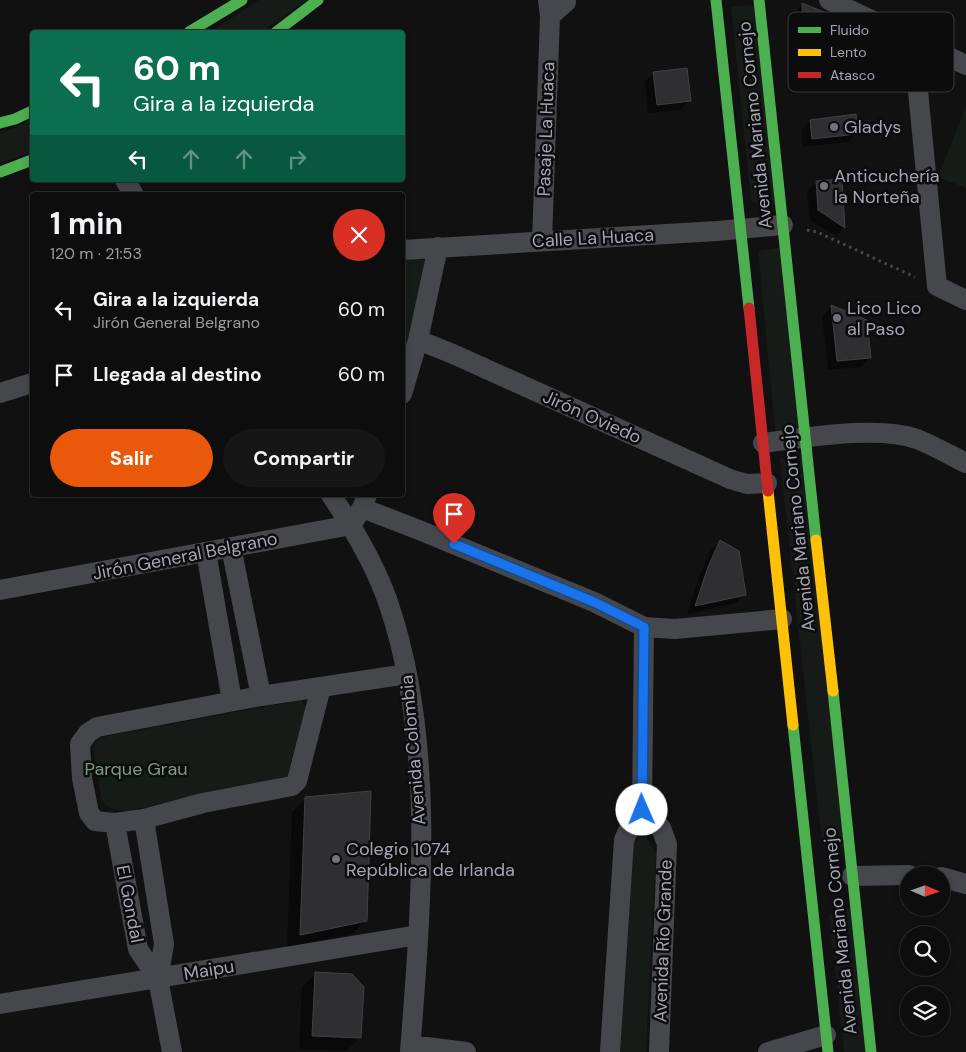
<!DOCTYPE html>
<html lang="es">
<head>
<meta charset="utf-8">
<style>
	body { margin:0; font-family:"DM Sans",sans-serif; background:#161617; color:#f1f3f6; height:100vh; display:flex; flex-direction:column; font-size:19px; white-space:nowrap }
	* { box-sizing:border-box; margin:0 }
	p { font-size:16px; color:#9a9c9e }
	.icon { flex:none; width:28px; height:28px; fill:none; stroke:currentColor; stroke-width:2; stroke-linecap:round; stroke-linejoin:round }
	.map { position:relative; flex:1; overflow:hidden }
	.panel { position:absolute; left:30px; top:192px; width:375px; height:305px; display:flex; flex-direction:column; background:#0d0d0e; border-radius:5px; box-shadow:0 2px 8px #0003,0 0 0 1px #2d2d2e }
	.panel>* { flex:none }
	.banner { position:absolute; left:30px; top:30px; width:375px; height:152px; border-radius:5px; box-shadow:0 2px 8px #0003,0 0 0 1px #2d2d2e; background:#0b6e4f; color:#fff; overflow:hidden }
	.needle { width:32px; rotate:92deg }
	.tools { position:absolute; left:900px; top:866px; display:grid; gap:10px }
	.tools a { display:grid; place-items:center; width:50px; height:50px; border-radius:50%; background:#0d0d0e; box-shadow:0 2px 8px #0003,0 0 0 1px #2d2d2e; font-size:25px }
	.pin { position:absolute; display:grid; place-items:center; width:42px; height:42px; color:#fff; margin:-51px -21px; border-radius:50% 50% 50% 0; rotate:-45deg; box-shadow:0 0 5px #0007 }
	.pin .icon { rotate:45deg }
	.me { position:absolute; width:55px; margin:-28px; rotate:359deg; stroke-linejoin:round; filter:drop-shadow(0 0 4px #0008) }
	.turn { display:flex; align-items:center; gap:18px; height:105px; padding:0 20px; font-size:22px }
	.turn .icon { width:65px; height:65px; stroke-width:2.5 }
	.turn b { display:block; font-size:35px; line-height:42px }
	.lanes { display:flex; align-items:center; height:48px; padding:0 20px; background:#0003; justify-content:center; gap:25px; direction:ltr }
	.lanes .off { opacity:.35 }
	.round { display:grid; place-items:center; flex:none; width:52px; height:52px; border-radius:26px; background:#161617 }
	.head { display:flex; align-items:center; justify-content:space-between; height:85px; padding:0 20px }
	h1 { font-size:30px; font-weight:700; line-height:38px }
	.action { display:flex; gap:10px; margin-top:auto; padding:10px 20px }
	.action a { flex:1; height:58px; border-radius:30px; background:#ea580c; color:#fff; font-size:20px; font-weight:700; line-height:58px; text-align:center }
	.action a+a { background:#161617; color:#f1f3f6 }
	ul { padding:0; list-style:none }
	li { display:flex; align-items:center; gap:15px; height:65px; padding:0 20px }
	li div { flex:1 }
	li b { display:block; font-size:19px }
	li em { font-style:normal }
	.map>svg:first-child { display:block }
	.green { fill:#161b18 }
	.shadow { fill:#0007 }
	.building { fill:#2f2f32; stroke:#414145 }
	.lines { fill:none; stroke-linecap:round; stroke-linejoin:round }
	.path { stroke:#47474c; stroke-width:3; stroke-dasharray:2.5 4; stroke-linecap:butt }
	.street { stroke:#46474a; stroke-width:20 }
	.fast { stroke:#4caf50; stroke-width:11 }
	.slow { stroke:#ffc107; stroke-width:11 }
	.jam { stroke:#c62828; stroke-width:11 }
	.route-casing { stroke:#114b97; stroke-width:12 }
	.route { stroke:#1a73e8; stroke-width:9 }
	.poi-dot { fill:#70717a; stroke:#0c0c0d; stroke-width:2 }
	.labels { text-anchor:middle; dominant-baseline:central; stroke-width:5; stroke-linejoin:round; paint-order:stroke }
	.street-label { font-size:18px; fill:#a3a5b2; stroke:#0c0c0d }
	.poi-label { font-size:18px; fill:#a3a5b2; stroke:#0c0c0d; text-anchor:start }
	.park-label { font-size:18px; fill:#7a9d82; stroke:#0c0c0d }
	.key { fill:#0c0c0d; stroke:#393a3f; stroke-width:1 }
	.key-label { font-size:14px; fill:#a3a5b2 }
</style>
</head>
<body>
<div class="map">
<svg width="966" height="1052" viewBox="0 0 966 1052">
	<rect width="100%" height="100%" fill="#111112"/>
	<!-- green -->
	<path class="green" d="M259,0H307L262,32H210Z
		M762,4L775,204L760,207L751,200L731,7Z
		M966,107V188L938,177Z
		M32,120V152L0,163V134Z
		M789,246L809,433L776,439L758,251Z
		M420,255L431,267L411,384L403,412V259Z
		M811,456L845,847L828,849L822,843L780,459Z
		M301,700L307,709L288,779L125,811L112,809L102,802L93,749L97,741L107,736Z
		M637,837H646L656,853L646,1052H618L631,842Z
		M851,907L874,1052H844L829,916L834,909Z"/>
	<!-- shadow -->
	<path class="shadow" d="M803,4L846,46L837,55L796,57L794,13Z
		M654,73L689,101L680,110L648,113L645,82Z
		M810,121L857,133L848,142L803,147L801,130Z
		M816,182L844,227L836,236L810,220L807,191Z
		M831,307L870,358L861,367L828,370L822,316Z
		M720,542L745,594L736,603L687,614L699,577L711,550Z
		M306,798L366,920L352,934L287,948L292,812Z
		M315,974L360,1038L346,1051L299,1049L302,987Z"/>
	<!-- building -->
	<path class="building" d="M802,3L846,21L848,46L804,48Z
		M687,68L691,101L657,105L653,72Z
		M856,114L858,134L812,139L810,120Z
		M842,179L845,228L818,210L816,181Z
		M831,305L867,320L871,358L837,361Z
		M720,540L739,551L746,595L695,606L708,567Z
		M371,791L367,921L300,935L305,797Z
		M315,972L352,974L364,987L361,1038L312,1036Z"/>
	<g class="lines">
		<!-- path -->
		<path class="path" d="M807,230L817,232L915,277"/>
		<!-- street -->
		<path class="street" d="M829,0L966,65
			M550,16L566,2
			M913,40L937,286L966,300
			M125,180L134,195
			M542,241L550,16L548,0
			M402,250L717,231L783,225
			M418,340L453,354L730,479L747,484L767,483
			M0,393L32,383
			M402,394L418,340L438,247
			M763,443C805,438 878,425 917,439C934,446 950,455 966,463
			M331,495C354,529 376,566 389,605C436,745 421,907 410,1052
			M362,508L419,530L594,602L644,627L675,629L782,619
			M231,547L261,696
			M206,552L232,701
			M0,590L351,525L362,508L367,495
			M321,687L297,781L292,786L203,803L144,819L115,823L95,821L89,813L82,778L80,744L88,733L97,727L261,696L407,674
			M642,810L661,828L667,844L659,1052
			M144,819L164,944L158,979L172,1052
			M115,823L138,949L158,979
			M852,876L909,875
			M941,877L966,884
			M0,1004L418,935
			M411,1045L466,1052
			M610,1052L624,840L631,824L642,810L644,627
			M768,1052L826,1035"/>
		<!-- fast -->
		<path class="fast" d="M716,0L749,308
			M759,0L816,540
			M189,32L242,0
			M276,32L318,0
			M0,123L15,119L32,111
			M0,172L32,160
			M833,691L871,1052
			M793,725L828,1052"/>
		<!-- slow -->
		<path class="slow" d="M768,491L793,725
			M816,540L833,691"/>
		<!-- jam -->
		<path class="jam" d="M749,308L768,491"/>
	</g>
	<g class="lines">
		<defs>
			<path id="route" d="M454,544L594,602L644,627L642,810"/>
		</defs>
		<!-- route casing -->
		<use href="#route" class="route-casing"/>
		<!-- route -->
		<use href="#route" class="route"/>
	</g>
	<!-- markers -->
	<g class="poi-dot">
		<circle cx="834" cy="127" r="5"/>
		<circle cx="824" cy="186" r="5"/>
		<circle cx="837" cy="318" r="5"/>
		<circle cx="336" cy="859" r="5"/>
	</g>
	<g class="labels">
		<!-- street labels -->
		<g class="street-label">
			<text transform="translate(755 125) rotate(-96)">Avenida Mariano Cornejo</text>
			<text transform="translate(546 129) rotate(-88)">Pasaje La Huaca</text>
			<text transform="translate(593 238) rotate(-3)">Calle La Huaca</text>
			<text transform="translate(592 417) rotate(24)">Jirón Oviedo</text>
			<text transform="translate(798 528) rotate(-96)">Avenida Mariano Cornejo</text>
			<text transform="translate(185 556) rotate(-11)">Jirón General Belgrano</text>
			<text transform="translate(413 750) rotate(-95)">Avenida Colombia</text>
			<text transform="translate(130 904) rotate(79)">El Gondal</text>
			<text transform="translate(840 931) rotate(-96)">Avenida Mariano Cornejo</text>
			<text transform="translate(663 941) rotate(-88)">Avenida Río Grande</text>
			<text transform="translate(209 970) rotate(-9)">Maipu</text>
		</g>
		<!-- poi labels -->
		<g class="poi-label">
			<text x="844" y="127">Gladys</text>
			<text x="834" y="176">Anticuchería<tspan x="834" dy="21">la Norteña</tspan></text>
			<text x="847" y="308">Lico Lico<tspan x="847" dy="21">al Paso</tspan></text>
			<text x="346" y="849">Colegio 1074<tspan x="346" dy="21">República de Irlanda</tspan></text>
		</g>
		<!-- park labels -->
		<g class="park-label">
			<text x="136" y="769">Parque Grau</text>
		</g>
	</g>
	<!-- legend -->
	<rect x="788" y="12" width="166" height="80" rx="8" class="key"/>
	<rect x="798" y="27" width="23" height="6" fill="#4caf50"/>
	<rect x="798" y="49" width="23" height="7" fill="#ffc107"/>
	<rect x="798" y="72" width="23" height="6" fill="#c62828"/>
	<g class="key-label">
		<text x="830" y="35">Fluido</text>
		<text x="830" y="57">Lento</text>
		<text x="830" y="80">Atasco</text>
	</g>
</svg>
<div class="tools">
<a><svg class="needle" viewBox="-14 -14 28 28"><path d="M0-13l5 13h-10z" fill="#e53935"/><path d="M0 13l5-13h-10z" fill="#9a9c9e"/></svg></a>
<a><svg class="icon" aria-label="search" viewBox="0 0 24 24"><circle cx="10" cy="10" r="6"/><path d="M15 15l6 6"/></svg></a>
<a><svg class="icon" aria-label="layers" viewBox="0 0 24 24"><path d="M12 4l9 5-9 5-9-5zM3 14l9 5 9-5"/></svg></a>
</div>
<div class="pin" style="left:454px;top:544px;background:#d93025"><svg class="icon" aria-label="arrive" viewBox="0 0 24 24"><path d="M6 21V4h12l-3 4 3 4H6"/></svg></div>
<svg class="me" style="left:642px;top:810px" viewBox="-20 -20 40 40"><circle r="19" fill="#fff"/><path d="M0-13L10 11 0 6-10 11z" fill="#1a73e8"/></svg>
<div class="banner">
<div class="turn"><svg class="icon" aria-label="left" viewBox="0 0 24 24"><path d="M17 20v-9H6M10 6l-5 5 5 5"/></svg><div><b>60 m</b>Gira a la izquierda</div></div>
<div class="lanes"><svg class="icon" aria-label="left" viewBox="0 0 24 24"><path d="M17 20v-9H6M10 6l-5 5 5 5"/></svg><svg class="icon off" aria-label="ahead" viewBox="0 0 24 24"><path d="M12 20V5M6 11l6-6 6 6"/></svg><svg class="icon off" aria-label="ahead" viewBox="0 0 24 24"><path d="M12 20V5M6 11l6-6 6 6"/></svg><svg class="icon off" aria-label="right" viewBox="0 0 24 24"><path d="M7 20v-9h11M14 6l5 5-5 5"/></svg></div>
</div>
<section class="panel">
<div class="head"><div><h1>1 min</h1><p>120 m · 21:53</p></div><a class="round" style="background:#d93025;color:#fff"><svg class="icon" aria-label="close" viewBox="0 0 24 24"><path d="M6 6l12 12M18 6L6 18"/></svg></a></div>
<ul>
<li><svg class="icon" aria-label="left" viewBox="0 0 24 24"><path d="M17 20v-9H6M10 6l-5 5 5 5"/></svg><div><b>Gira a la izquierda</b><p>Jirón General Belgrano</p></div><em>60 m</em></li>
<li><svg class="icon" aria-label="arrive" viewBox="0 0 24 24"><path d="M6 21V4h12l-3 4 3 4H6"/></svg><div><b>Llegada al destino</b></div><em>60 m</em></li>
</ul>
<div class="action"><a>Salir</a><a>Compartir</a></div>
</section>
</div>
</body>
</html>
